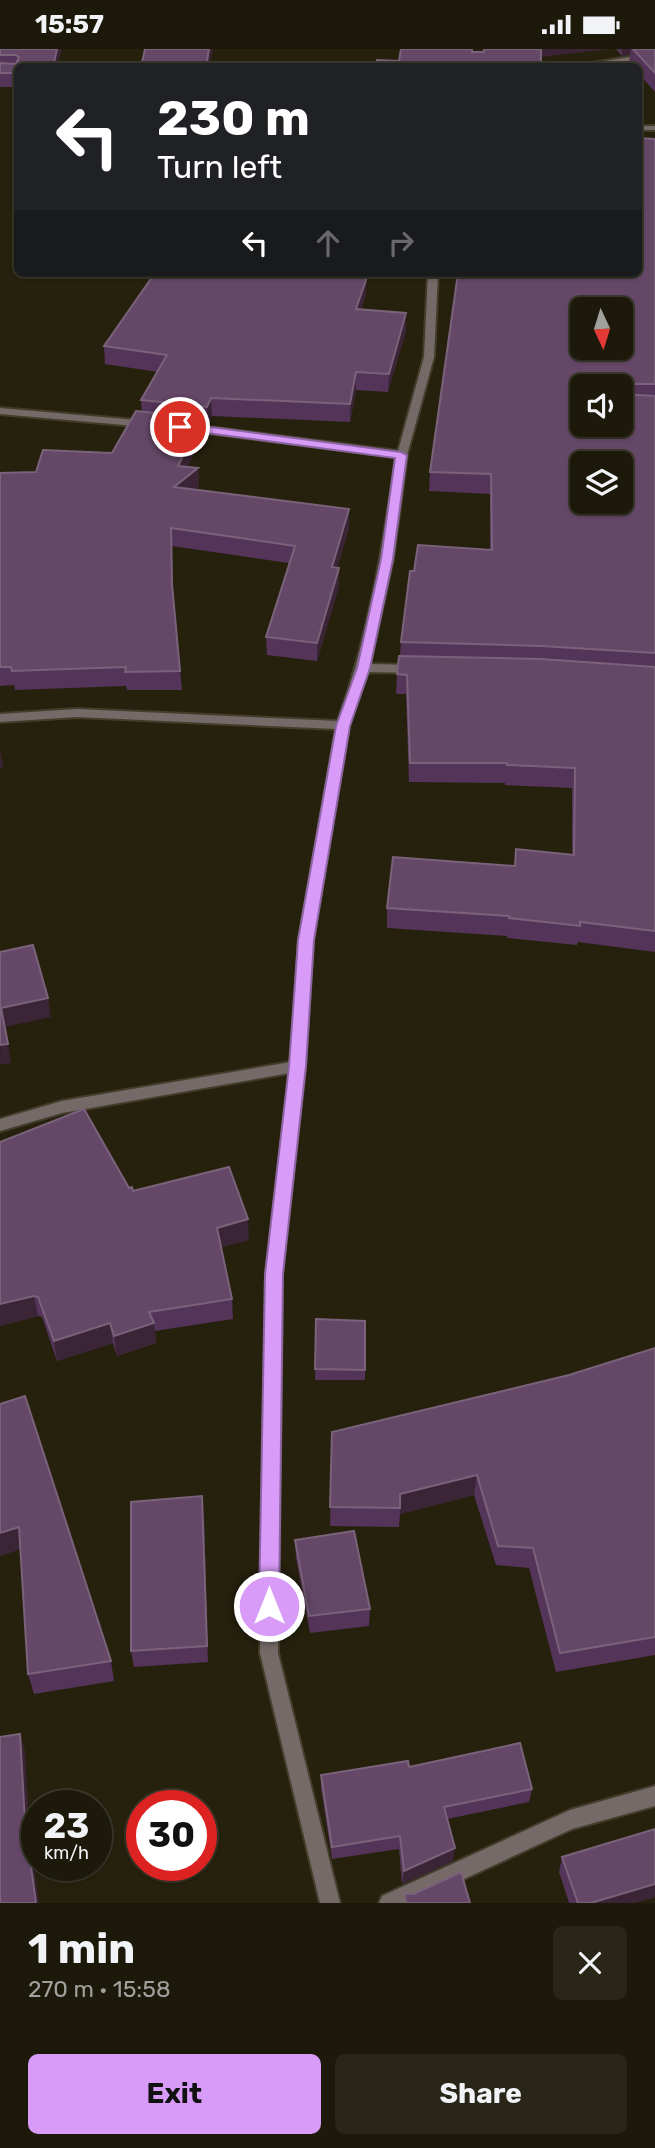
<!DOCTYPE html>
<html lang="en">
<head>
<meta charset="utf-8">
<style>
	body { margin:0; font-family:Rubik,sans-serif; background:#292618; color:#f1f3f6; height:100vh; display:flex; flex-direction:column; font-size:26px; white-space:nowrap }
	* { box-sizing:border-box; margin:0 }
	p { font-size:23px; color:#a0a09c }
	.icon { flex:none; width:38px; height:38px; fill:none; stroke:currentColor; stroke-width:2; stroke-linecap:round; stroke-linejoin:round }
	.map { position:relative; height:1854px; overflow:hidden }
	.details { display:flex; flex-direction:column; background:#1c190a; flex:1 }
	.details>* { flex:none }
	.top-card { position:absolute; left:14px; top:14px; width:628px; height:214px; border-radius:10px; box-shadow:0 2px 5px #0004,0 0 0 2px #3a382b; background:#202124; color:#fff; overflow:hidden }
	.needle { width:46px; rotate:176deg }
	.fabs { position:absolute; left:570px; top:248px; display:grid; gap:14px }
	.fabs a { display:grid; place-items:center; width:63px; height:63px; border-radius:10px; background:#1c190a; box-shadow:0 2px 5px #0004,0 0 0 2px #3a382b; font-size:35px }
	.speed { position:absolute; left:21px; top:1741px; display:flex; gap:14px; font-size:35px; font-weight:700; text-align:center }
	.speed>* { display:grid; place-content:center; width:91px; height:91px; border-radius:50%; background:#1c190a; box-shadow:0 2px 5px #0004,0 0 0 2px #3a382b; line-height:1 }
	.speed small { font-size:18px; font-weight:400 }
	.speed .limit { border:10px solid #d22; background:#fff; color:#111 }
	.pin { position:absolute; display:grid; place-items:center; width:60px; height:60px; color:#fff; margin:-30px; border:4px solid #fff; border-radius:50%; box-shadow:0 2px 7px #0007 }
	.me { position:absolute; width:77px; margin:-38px; rotate:0deg; stroke-linejoin:round; filter:drop-shadow(0 0 5px #0008) }
	.turn { display:flex; align-items:center; gap:24px; height:147px; padding:0 28px; font-size:32px }
	.turn .icon { width:91px; height:91px; stroke-width:2.5 }
	.turn b { display:block; font-size:49px; line-height:60px }
	.lanes { display:flex; align-items:center; height:66px; padding:0 28px; background:#0003; justify-content:center; gap:35px; direction:ltr }
	.lanes .off { opacity:.35 }
	.round { display:grid; place-items:center; flex:none; width:74px; height:74px; border-radius:10px; background:#292618 }
	.head { display:flex; align-items:center; justify-content:space-between; height:119px; padding:0 28px }
	h1 { font-size:42px; font-weight:700; line-height:52px }
	.button { display:flex; gap:14px; margin-top:auto; padding:14px 28px }
	.button a { flex:1; height:80px; border-radius:10px; background:#d89bf8; color:#111; font-size:28px; font-weight:700; line-height:80px; text-align:center }
	.button a+a { background:#292618; color:#f1f3f6 }
	.status { display:flex; justify-content:space-between; align-items:center; height:49px; padding:0 35px; background:#1c190a; direction:ltr }
	.status svg { height:19px; fill:currentColor }
	.map>svg:first-child { display:block }
	.lines { fill:none; stroke-linecap:round; stroke-linejoin:round }
	.street-casing { stroke:#423e2b; stroke-width:4 }
	.street { fill:#756a67; fill-rule:evenodd }
	.wall { fill:#543459; fill-rule:evenodd }
	.shaded-wall { fill:#3a2435 }
	.building { fill:#654868; stroke:#7a627a; stroke-width:2; fill-rule:evenodd }
	.route { fill:#d89bf8; stroke:#8c65a1; stroke-width:2 }
</style>
</head>
<body>
<div class="status"><b>15:57</b><svg viewBox="0 0 49 12"><path d="M0 12V9h3v3zM5 12V6h3v6zM10 12V3h3v9zM15 12V0h3v12zM26 1h20v11H26zM47 4h2v5h-2z"/></svg></div>
<div class="map">
<svg width="655" height="1854" viewBox="0 0 655 1854">
	<rect width="100%" height="100%" fill="#26210d"/>
	<g class="lines">
		<defs>
			<path id="street" d="M655,4V8L591,18H567Z
				M639,77H655V81H639Z
				M428,224H438L434,308L407,406L393,510L370,615L416,616L422,620L416,624L368,623L349,676L313,891L305,1017L282,1225L278,1604L340,1854H320L260,1604L266,1225L290,1024L62,1064L0,1082V1070L62,1052L291,1013L299,891L336,680L77,668L0,673V665L77,660L338,672C369,585 383,499 396,408L184,381L179,378L184,375L398,402L424,308Z
				M0,359L147,372L152,375L147,378L0,365Z
				M655,1737V1757L572,1780L412,1854H379L382,1847L570,1761Z"/>
		</defs>
		<!-- street casing -->
		<use href="#street" class="street-casing"/>
		<!-- street -->
		<use href="#street" class="street"/>
	</g>
	<!-- wall -->
	<path class="wall" d="M0,0H61L57,18H18V38H0Z
		M616,0H655V43L639,25V18H632L629,15L630,5L622,7Z
		M655,90V903L578,893L577,896L507,889V887L387,879V859L515,817L572,806V739L505,736V734L409,733L406,645H396L397,625L400,607L401,593L414,522L490,500V445L429,442L430,423L639,224ZM583,338H621L583,376Z
		M366,245L361,260L406,282L388,343L356,341L350,373L212,367L208,376L202,375L203,386L187,418L198,419L199,437L195,440L349,460V479L337,519L339,537L317,612L267,606L266,588L289,514L172,497L173,547L182,641H127L126,637L15,641L14,636L0,637V424L36,423L112,404L142,363L141,351L158,323L105,315L104,297Z
		M0,1093L129,1139L133,1142L249,1191L221,1198L232,1250L233,1270L155,1282L156,1294L117,1307L113,1294L57,1312L42,1268L38,1267L0,1277Z
		M316,1270L365,1272V1331H315Z
		M655,1299V1606L556,1623L529,1519L496,1516L474,1446L400,1465L399,1478L330,1477L332,1383L569,1326Z
		M0,1355L111,1612L114,1632L34,1645L28,1625L20,1500L0,1507Z
		M204,1465L208,1613L134,1618L131,1602Z
		M295,1491L370,1560L369,1577L310,1584L296,1509Z
		M409,1718L532,1740L529,1753L447,1770L453,1812L402,1835L399,1800L332,1810L321,1739V1726Z
		M655,1780V1848L634,1854H569L559,1823L562,1808Z"/>
	<!-- shaded-wall -->
	<path class="shaded-wall" d="M57,0H61L57,18H53Z
		M209,0H213L209,18H206Z
		M541,0H609L541,8Z
		M622,0H631L630,5L622,7Z
		M367,228L366,245L356,277V260Z
		M406,264V282L388,343L389,325Z
		M356,323V341L350,373V355Z
		M211,349L212,367L208,376L207,358Z
		M202,369L203,386L180,433L198,419L199,437L175,455L174,438L178,417Z
		M349,460V479L332,537V518Z
		M339,519V537L317,612V594Z
		M0,701L3,719L0,720Z
		M48,949L51,968L5,978L11,1014L0,1016L1,959Z
		M248,1170L249,1191L218,1199L217,1179Z
		M34,1247L38,1267L0,1277V1255Z
		M110,1274L113,1294L57,1312L54,1292Z
		M154,1274L156,1294L117,1307L114,1287Z
		M477,1426L474,1446L400,1465V1445Z
		M202,1447L204,1465L208,1613L207,1597Z
		M19,1478L24,1499L0,1507V1484Z
		M20,1685L25,1702L30,1789L39,1854H36L25,1773Z
		M455,1799L453,1812L402,1835L404,1822Z
		M655,1835V1848L634,1854H591Z"/>
	<!-- building -->
	<path class="building" d="M0,0H57L53,18H18V24H0V14L16,15L19,8L16,6H0Z
		M145,0H209L206,18H141Z
		M401,0H472V3H484V0H541V18H376L377,11L399,12Z
		M633,0H655V24Z
		M639,89L655,90V335H623L621,338H587V334L575,335L572,338L573,342L583,343V376H621V343V345L655,347V604L541,597L401,593L410,522H414L418,496L492,501L491,425L430,423L458,224H639ZM583,261H621V299H583ZM583,415H621V453H583Z
		M155,224H321L367,228L356,260L406,264L389,325L356,323L350,355L211,349L207,358L141,351L167,306L104,297Z
		M136,362L202,369L178,417L198,419L174,438L349,460L332,518L339,519L317,594L266,588L295,497L171,479L172,535L180,622L125,623L126,618L12,622L11,618H0V424L36,423L43,401L112,404Z
		M399,607L541,610L655,618V882L580,873V877L509,869V867L387,859L393,808L515,817L516,800L574,806L575,719L507,716V714H410L407,626L397,625Z
		M33,896L48,949L1,959L8,995L0,996V903Z
		M84,1060L129,1139L132,1138L133,1142L229,1118L248,1170L217,1179L232,1250L149,1263L154,1274L114,1287L110,1274L54,1292L38,1248L34,1247L0,1255V1093Z
		M316,1270L365,1272V1321L315,1320Z
		M655,1299V1588L560,1604L533,1499L498,1497L477,1426L400,1445V1459L330,1458L332,1383L569,1326Z
		M25,1347L111,1612L28,1625L19,1478L0,1484V1355Z
		M202,1447L207,1597L131,1602V1453Z
		M354,1482L370,1560L309,1567L295,1491Z
		M20,1685L25,1773L36,1854H0V1688Z
		M520,1694L532,1740L444,1758L455,1799L404,1822L400,1787L332,1798L321,1726L408,1712L409,1718Z
		M655,1780V1835L591,1854H578L562,1808Z
		M461,1823L470,1854H406L405,1845H414Z"/>
	<!-- route -->
	<path class="route" d="M180,374L401,403L407,406L393,510L370,619L350,677L314,891L306,1017L283,1225L279,1557L276,1564L269,1567L262,1564L259,1557L265,1225L289,1017L298,891L336,677L357,619L381,510L395,409L176,380V375Z"/>
</svg>
<div class="fabs">
<a><svg class="needle" viewBox="-14 -14 28 28"><path d="M0-13l5 13h-10z" fill="#e53935"/><path d="M0 13l5-13h-10z" fill="#a0a09c"/></svg></a>
<a><svg class="icon" aria-label="sound" viewBox="0 0 24 24"><path d="M4 9h4l5-4v14l-5-4H4zM17 9q2 3 0 6"/></svg></a>
<a><svg class="icon" aria-label="layers" viewBox="0 0 24 24"><path d="M12 4l9 5-9 5-9-5zM3 14l9 5 9-5"/></svg></a>
</div>
<div class="speed"><div>23<small>km/h</small></div><div class="limit">30</div></div>
<div class="pin" style="left:180px;top:378px;background:#d93025"><svg class="icon" aria-label="arrive" viewBox="0 0 24 24"><path d="M6 21V4h12l-3 4 3 4H6"/></svg></div>
<svg class="me" style="left:269px;top:1557px" viewBox="-20 -20 40 40"><circle r="17" fill="#d89bf8" stroke="#fff" stroke-width="3"/><path d="M0-11L8 9 0 5-8 9z" fill="#fff"/></svg>
<div class="top-card">
<div class="turn"><svg class="icon" aria-label="left" viewBox="0 0 24 24"><path d="M17 20v-9H6M10 6l-5 5 5 5"/></svg><div><b>230 m</b>Turn left</div></div>
<div class="lanes"><svg class="icon" aria-label="left" viewBox="0 0 24 24"><path d="M17 20v-9H6M10 6l-5 5 5 5"/></svg><svg class="icon off" aria-label="ahead" viewBox="0 0 24 24"><path d="M12 20V5M6 11l6-6 6 6"/></svg><svg class="icon off" aria-label="right" viewBox="0 0 24 24"><path d="M7 20v-9h11M14 6l5 5-5 5"/></svg></div>
</div>
</div>
<section class="details">
<div class="head"><div><h1>1 min</h1><p>270 m · 15:58</p></div><a class="round"><svg class="icon" aria-label="close" viewBox="0 0 24 24"><path d="M6 6l12 12M18 6L6 18"/></svg></a></div>
<div class="button"><a>Exit</a><a>Share</a></div>
</section>
</body>
</html>
